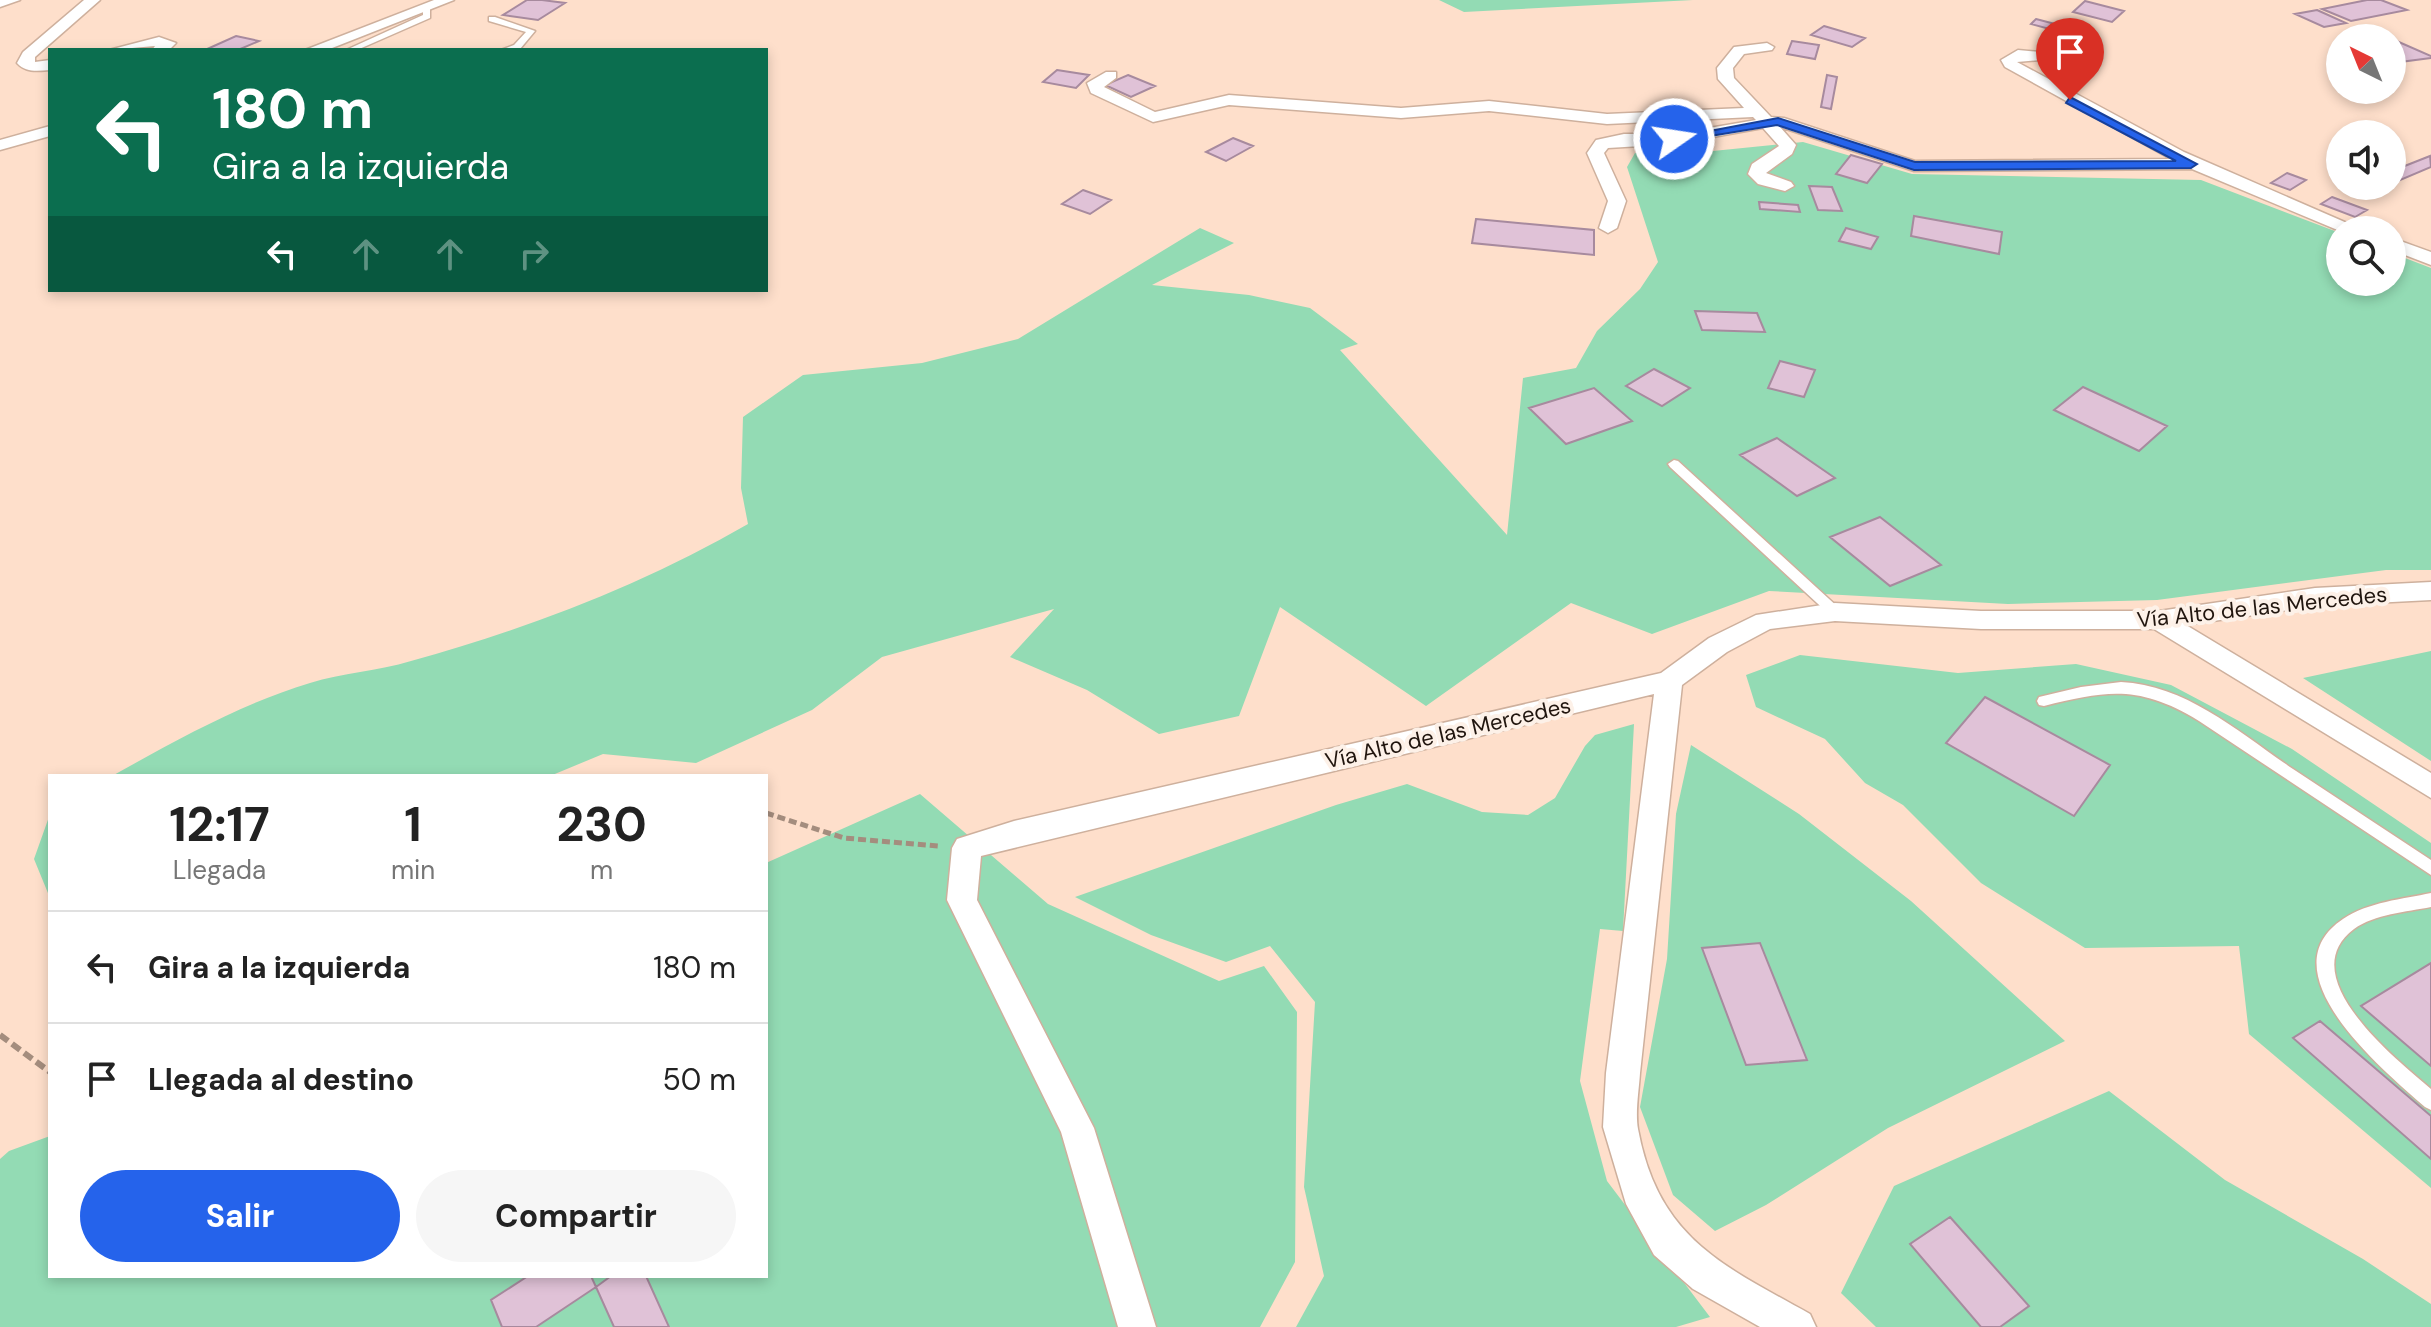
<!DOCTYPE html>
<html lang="es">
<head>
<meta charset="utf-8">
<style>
	body { margin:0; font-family:"DM Sans",sans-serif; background:#f6f6f6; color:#222; height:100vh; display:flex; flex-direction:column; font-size:30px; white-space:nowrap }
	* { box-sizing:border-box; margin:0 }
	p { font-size:26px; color:#767676 }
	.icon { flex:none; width:44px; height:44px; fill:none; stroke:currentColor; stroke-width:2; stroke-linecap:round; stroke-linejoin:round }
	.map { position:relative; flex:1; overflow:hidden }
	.details { position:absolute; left:48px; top:774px; width:720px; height:504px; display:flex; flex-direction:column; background:#fff; border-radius:0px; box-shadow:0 4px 12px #0003 }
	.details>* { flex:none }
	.top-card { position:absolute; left:48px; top:48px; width:720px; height:244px; border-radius:0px; box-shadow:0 4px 12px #0003; background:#0b6e4f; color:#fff; overflow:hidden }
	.needle { width:52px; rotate:317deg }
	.tools { position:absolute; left:2326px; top:24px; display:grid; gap:16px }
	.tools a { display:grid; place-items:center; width:80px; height:80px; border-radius:50%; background:#fff; box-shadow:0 4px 12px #0003; font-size:40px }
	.pin { position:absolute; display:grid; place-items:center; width:68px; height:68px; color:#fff; margin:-82px -34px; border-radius:50% 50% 50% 0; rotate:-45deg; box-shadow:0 0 8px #0007 }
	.pin .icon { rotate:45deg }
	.me { position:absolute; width:88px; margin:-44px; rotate:77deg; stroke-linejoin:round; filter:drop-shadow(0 0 6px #0008) }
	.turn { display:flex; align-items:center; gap:28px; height:168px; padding:0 32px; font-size:36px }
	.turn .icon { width:104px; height:104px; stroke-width:2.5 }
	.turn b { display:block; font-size:56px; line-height:68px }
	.lanes { display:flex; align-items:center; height:76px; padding:0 32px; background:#0003; justify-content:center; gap:40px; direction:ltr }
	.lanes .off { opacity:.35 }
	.eta { display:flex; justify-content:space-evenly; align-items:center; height:136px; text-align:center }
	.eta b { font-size:48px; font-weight:700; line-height:56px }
	.primary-button { display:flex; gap:16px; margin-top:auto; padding:16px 32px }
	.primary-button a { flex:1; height:92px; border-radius:48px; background:#2563eb; color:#fff; font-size:32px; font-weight:700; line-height:92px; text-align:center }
	.primary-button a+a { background:#f6f6f6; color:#222 }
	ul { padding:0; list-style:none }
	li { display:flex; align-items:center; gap:24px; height:112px; padding:0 32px; border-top:2px solid #e0e0e0 }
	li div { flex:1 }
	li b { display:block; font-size:30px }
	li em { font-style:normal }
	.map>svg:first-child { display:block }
	.green { fill:#93dbb4 }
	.building { fill:#e0c2d7; stroke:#a78a9e; stroke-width:2 }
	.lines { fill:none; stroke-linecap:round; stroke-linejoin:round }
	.service-casing { stroke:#ceb09d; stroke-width:3 }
	.minor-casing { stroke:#ceb09d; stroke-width:3 }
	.path-far1 { stroke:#a48d7e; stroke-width:5; stroke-dasharray:8 4; stroke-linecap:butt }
	.path { stroke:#a48d7e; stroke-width:6; stroke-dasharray:10 5; stroke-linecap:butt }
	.service { fill:#fff; fill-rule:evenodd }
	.minor { fill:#fff; fill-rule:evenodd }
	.route { fill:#2563eb; stroke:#184099; stroke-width:2 }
	.labels { text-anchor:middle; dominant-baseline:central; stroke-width:8; stroke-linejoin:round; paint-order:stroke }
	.street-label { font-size:22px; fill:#20150e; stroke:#fdf1e8 }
</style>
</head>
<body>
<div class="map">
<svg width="2431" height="1327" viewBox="0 0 2431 1327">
	<rect width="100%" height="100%" fill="#fedfcb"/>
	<!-- green -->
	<path class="green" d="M1439,0H1693L1464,12Z
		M1803,142L1912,174L2201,180L2340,233V282H2392V253L2431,268V570H2386L2157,600L2008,604L1769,591L1652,634L1571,603L1426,706L1280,607L1239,716L1159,734L1087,690L1010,657L1054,609L882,657L812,710L696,763L603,754L550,776H112C175,741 240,704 310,683C342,673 378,671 411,661C527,629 643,585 748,524L741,488L743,417L803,375L922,363L1018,339L1200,228L1234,243L1152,285L1249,295L1310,308L1358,344L1340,350L1507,535L1523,378L1576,368L1597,331L1640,289L1658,262L1627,167L1635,153L1703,152Z
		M2431,651V761L2303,678Z
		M1800,655L1958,673L2076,664L2171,685L2292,749L2431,843V1188L2249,1034L2239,946L2085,948L1981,883L1903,805L1865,783L1825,739L1756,707L1746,675Z
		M1634,724L1623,931L1600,929L1580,1081L1607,1181L1710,1317L1676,1327H1296L1324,1276L1304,1187L1315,1002L1270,946L1226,962L1151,935L1075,897L1336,805L1407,784L1482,812L1528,815L1555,798L1585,746L1595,735Z
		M1691,745L1799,814L1911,901L2065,1041L1888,1128L1766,1205L1715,1231L1673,1195L1640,1107L1667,959L1676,814Z
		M920,794L1048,904L1219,981L1264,966L1297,1012L1295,1262L1260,1327H0V1159L9,1151L50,1136V1276H766V863Z
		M50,814V898L34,859Z
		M2109,1091L2225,1180L2363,1259L2431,1304V1327H1876L1841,1293L1894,1186Z"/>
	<!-- building -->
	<path class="building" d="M527,0H542L565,3L538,20L503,15Z
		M2367,0H2381L2407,10L2351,21L2322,9Z
		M2085,1L2124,11L2112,22L2073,12Z
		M2317,10L2346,23L2324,27L2295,14Z
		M2036,19L2059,25L2053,30L2031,24Z
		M1824,26L1865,38L1852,47L1811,35Z
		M236,36L259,41L238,50H205Z
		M2392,39L2431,56V58L2392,63Z
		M1792,41L1819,45L1815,59L1787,54Z
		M1057,70L1089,75L1076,88L1043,82Z
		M1128,75L1155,86L1131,97L1105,85Z
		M1827,75L1837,77L1831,109L1821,107Z
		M1233,138L1253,146L1226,161L1206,152Z
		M1851,155L1882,164L1867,183L1836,174Z
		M2430,156L2431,167L2398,181L2392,178V171Z
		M2287,173L2306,180L2290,190L2271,183Z
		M1809,186L1832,187L1842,211L1818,210Z
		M1083,190L1111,200L1090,214L1062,204Z
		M2332,197L2367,210L2355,217L2321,204Z
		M1759,202L1798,205L1800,212L1760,209Z
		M1914,216L2002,232L1999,254L1911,236Z
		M1476,219L1594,230V255L1472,243Z
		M1846,228L1878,237L1871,249L1839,241Z
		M1695,311L1757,313L1765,332L1702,330Z
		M1780,361L1815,370L1804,397L1768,388Z
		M1654,369L1690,388L1662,406L1626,386Z
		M2083,387L2167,426L2139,451L2054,410Z
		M1594,388L1632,421L1566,444L1529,408Z
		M1777,438L1835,478L1797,496L1740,455Z
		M1880,517L1941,565L1890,586L1830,537Z
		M1985,697L2110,765L2074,816L1946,743Z
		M1760,943L1807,1060L1746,1065L1702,948Z
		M2431,963V1066L2361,1006Z
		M2320,1021L2431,1116V1159L2293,1038Z
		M1950,1217L2029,1306L2000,1327H1981L1910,1244Z
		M528,1276H591L596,1287L536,1327H502L491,1300Z
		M611,1276H646L669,1327H614L596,1287Z"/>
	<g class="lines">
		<defs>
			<path id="service" d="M423,7L430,9V18L357,50H346L423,15Z
				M489,17H495L535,31L520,49L501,50L514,45L526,32L489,21Z
				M1674,460L1678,461L1840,609L1842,612L1840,615H1830L1670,467L1668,464Z
				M2121,682C2187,685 2241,734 2293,769C2339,799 2385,830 2431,860V875L2199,721C2140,685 2108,690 2044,706L2039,705L2037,701L2039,697L2081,687Z
				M2431,893V907C2406,912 2375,914 2354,929C2291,976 2396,1059 2431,1089V1110L2425,1107C2383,1070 2264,972 2343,919C2368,902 2403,899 2431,893Z"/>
			<path id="minor" d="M0,0H20L0,7Z
				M84,0H100L35,57V62L50,60V70C38,71 26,73 17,63L23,52Z
				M434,0H454L327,50H305Z
				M159,37L176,43L169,50H152L155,46L109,50Z
				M1767,43L1774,47L1772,50L1744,54L1733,68L1734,78L1771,117L1784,118L1915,161L2171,159L2005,67L2001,60L2018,50L2051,53V59L2017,62L2184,152L2363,230L2340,231L2192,169L1914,171L1780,127L1796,145L1792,154L1766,173L1791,182L1794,186L1785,191L1758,184L1748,174L1752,164L1779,146L1763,128L1674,144L1608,148L1604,153L1626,201L1617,228L1608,233L1599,228L1608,201L1587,153L1596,140L1624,134H1674L1756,120L1753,117L1607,124L1489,111L1401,118L1229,105L1153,122L1091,93L1087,83L1106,72H1116V78L1104,87L1155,112L1229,95L1401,108L1489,101L1607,114L1744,108L1718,79L1717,68L1734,47Z
				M50,126V136L0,150V140Z
				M2392,238L2431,252V265L2392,250Z
				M2431,582V600L2315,606L2186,625L2431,773V798L2154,629H1981L1835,621L1770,629L1727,652L1682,685L1640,1073C1639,1090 1635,1112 1638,1129C1658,1238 1722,1265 1810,1314L1816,1327H1760L1693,1289L1654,1255L1626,1204L1603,1127L1606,1073L1654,694L981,856L977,900L1094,1128L1156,1327H1118L1061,1132L947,900L952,848L957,839L1014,821L1661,673L1709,638L1756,615L1835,603L1981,611H2159L2315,588Z"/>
		</defs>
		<!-- service casing -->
		<use href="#service" class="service-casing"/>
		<!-- minor casing -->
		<use href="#minor" class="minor-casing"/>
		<!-- path-far1 -->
		<path class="path-far1" d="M766,813L844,838L938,846"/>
		<!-- path -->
		<path class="path" d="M0,1035L50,1072"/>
		<!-- service -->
		<use href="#service" class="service"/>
		<!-- minor -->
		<use href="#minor" class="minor"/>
	</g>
	<!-- route -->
	<path class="route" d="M2070,97L2197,164L2191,168L1914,170L1777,125L1674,142L1668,139L1778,118L1915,162L2176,161L2066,103Z"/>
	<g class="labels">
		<!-- street labels -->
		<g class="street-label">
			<text transform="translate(2262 607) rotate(-6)">Vía Alto de las Mercedes</text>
			<text transform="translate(1448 733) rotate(-13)">Vía Alto de las Mercedes</text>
		</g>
	</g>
</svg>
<div class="tools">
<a><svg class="needle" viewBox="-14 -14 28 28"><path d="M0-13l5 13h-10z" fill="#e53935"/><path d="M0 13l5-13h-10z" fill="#767676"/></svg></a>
<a><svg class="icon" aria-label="sound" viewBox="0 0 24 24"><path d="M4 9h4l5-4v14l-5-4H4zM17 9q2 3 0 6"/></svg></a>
<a><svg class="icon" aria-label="search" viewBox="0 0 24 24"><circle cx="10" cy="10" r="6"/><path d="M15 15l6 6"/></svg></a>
</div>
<div class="pin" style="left:2070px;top:100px;background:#d93025"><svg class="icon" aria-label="arrive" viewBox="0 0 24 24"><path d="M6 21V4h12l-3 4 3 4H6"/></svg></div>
<svg class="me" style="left:1674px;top:139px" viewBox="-20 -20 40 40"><circle r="17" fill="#2563eb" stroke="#fff" stroke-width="3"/><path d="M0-11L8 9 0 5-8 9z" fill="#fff"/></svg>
<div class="top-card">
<div class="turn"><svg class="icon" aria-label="left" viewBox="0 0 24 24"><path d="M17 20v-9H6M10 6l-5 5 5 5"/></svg><div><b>180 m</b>Gira a la izquierda</div></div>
<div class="lanes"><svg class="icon" aria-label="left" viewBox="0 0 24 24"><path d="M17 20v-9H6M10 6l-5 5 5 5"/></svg><svg class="icon off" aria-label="ahead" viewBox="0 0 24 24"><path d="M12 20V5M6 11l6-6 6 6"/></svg><svg class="icon off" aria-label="ahead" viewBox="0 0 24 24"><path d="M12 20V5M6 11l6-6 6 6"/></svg><svg class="icon off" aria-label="right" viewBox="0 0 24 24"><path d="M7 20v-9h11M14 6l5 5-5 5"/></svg></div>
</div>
<section class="details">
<div class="eta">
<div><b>12:17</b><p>Llegada</p></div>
<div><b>1</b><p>min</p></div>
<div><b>230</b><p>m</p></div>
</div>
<ul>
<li><svg class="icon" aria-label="left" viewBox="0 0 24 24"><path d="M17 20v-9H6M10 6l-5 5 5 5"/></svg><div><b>Gira a la izquierda</b></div><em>180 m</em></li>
<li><svg class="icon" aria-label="arrive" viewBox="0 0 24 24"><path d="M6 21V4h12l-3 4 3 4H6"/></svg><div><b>Llegada al destino</b></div><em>50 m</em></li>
</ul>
<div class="primary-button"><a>Salir</a><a>Compartir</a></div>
</section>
</div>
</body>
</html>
